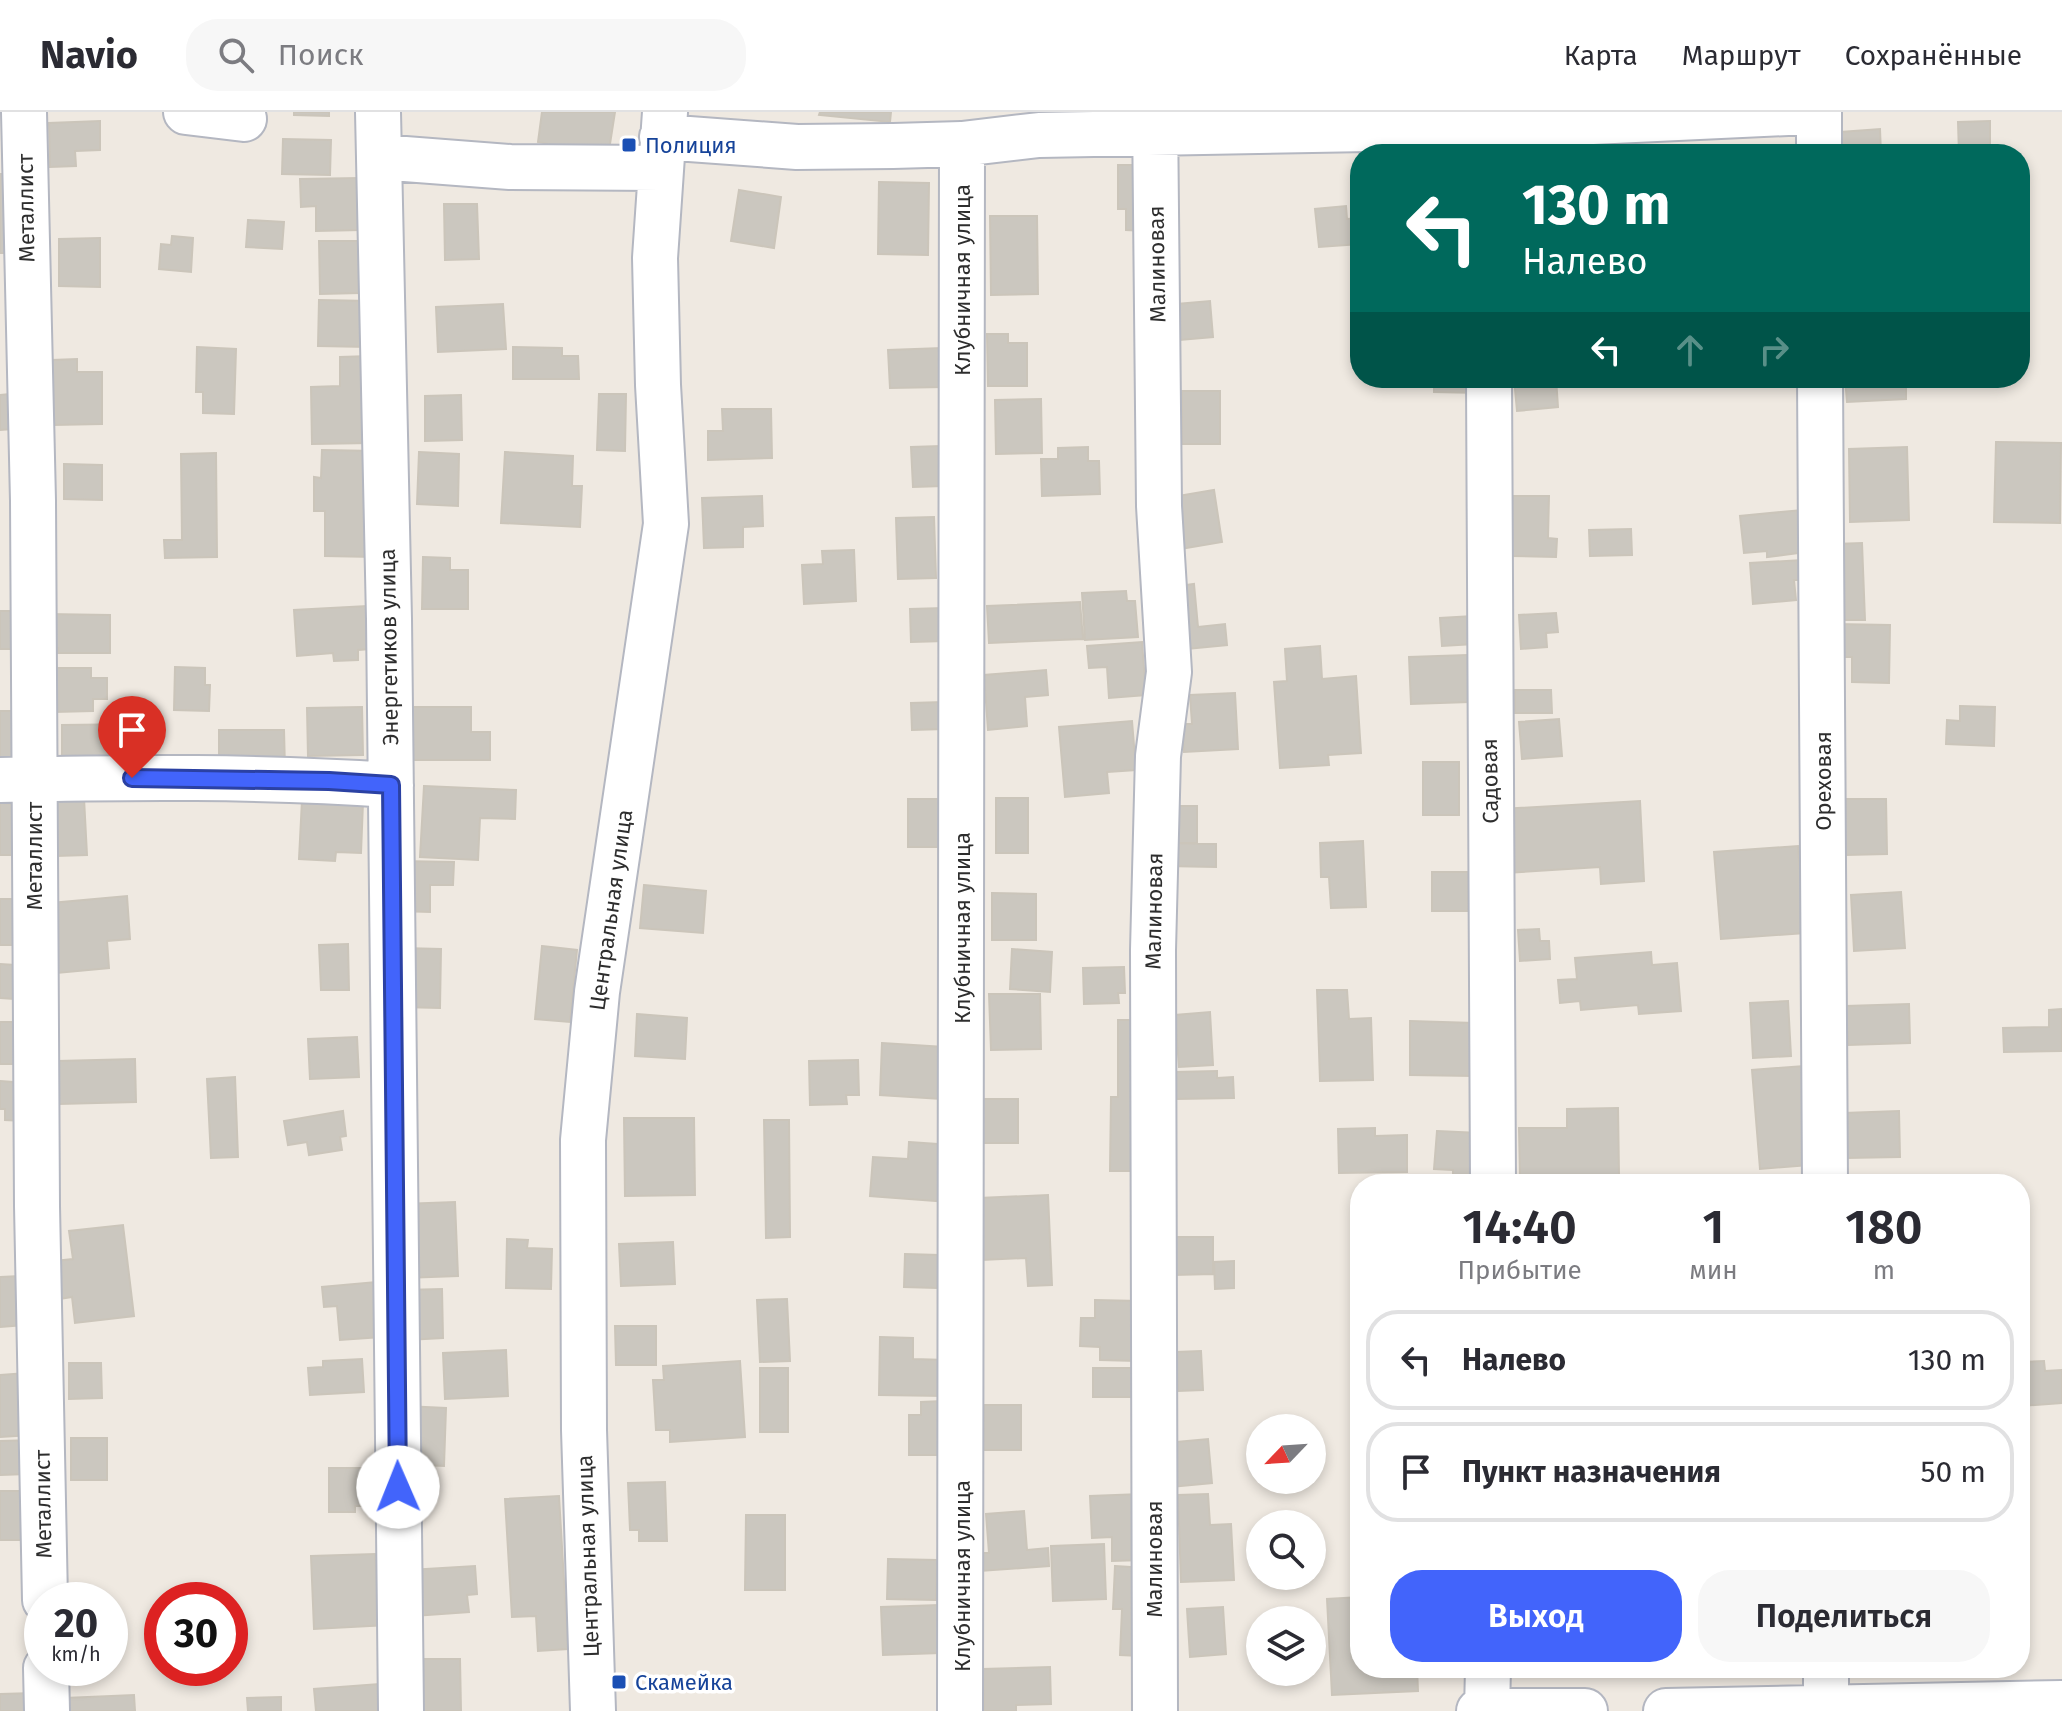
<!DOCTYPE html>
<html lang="ru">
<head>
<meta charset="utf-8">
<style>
	body { margin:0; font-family:"Fira Sans",sans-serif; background:#f7f7f7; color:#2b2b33; height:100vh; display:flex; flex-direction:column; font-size:30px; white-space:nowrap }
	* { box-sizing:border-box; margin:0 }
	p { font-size:26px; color:#7c7c81 }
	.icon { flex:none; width:44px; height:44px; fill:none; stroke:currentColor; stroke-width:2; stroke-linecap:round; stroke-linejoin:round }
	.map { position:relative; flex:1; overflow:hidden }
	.details { position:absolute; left:1350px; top:1062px; width:680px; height:504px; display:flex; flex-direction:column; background:#fff; border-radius:32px; box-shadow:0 4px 12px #0003 }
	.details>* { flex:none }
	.banner { position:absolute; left:1350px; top:32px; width:680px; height:244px; border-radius:32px; box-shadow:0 4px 12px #0003; background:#00695c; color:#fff; overflow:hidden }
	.needle { width:52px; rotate:245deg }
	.tools { position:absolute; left:1246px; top:1302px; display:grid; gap:16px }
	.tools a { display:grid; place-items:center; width:80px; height:80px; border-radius:50%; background:#fff; box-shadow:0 4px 12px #0003; font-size:40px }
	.speed { position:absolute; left:24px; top:1470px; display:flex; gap:16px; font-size:40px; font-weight:700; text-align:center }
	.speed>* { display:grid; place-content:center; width:104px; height:104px; border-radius:50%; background:#fff; box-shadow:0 4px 12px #0003; line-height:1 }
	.speed small { font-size:20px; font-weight:400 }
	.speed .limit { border:12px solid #d22; background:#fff; color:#111 }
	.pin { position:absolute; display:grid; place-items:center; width:68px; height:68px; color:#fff; margin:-82px -34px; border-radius:50% 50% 50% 0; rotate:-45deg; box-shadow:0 0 8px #0007 }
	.pin .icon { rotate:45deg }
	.me { position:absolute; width:88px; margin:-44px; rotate:359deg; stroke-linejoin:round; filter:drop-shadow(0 0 6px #0008) }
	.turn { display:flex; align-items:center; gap:28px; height:168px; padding:0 40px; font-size:36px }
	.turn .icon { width:104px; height:104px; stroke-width:2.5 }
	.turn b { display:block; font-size:56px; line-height:68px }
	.lanes { display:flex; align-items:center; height:76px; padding:0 40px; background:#0003; justify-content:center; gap:40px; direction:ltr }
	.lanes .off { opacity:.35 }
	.eta { display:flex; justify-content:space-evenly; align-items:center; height:136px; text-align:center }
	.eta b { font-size:48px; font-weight:600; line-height:56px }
	.primary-button { display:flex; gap:16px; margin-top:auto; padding:16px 40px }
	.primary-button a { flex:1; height:92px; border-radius:32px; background:#4264fb; color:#fff; font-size:32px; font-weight:600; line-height:92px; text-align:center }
	.primary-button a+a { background:#f7f7f7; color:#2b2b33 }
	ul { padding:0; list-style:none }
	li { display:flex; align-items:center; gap:24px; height:100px; margin:0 16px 12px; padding:0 24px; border:4px solid #e1e1e2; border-radius:32px }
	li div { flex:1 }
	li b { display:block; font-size:30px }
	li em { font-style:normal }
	header { display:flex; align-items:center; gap:48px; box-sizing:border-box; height:112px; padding:0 40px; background:#fff; border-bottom:2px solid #e1e1e2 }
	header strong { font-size:38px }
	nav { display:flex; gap:44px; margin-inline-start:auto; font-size:28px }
	.search { width:560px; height:72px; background:#f7f7f7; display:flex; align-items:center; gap:20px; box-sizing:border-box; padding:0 28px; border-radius:32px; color:#7c7c81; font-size:30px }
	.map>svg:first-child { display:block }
	.building { fill:#cbc7bf; stroke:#cbc5ba; stroke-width:2 }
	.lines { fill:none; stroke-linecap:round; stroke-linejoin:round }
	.minor-casing { stroke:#b4b7c1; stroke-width:48 }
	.minor { stroke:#fff; stroke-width:44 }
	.route-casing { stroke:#2b41a3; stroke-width:20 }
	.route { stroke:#4264fb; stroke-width:14 }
	.transit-dot { fill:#1a4fb4; stroke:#fff; stroke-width:3 }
	.labels { text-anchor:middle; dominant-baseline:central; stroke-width:7; stroke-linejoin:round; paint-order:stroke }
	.transit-label { font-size:22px; fill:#164399; stroke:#fff; text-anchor:start }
	.street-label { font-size:22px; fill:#2e2e2e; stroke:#fff }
</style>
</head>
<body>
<header>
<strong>Navio</strong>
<div class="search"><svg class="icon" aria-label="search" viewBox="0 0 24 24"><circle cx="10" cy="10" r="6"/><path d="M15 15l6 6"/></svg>Поиск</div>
<nav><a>Карта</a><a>Маршрут</a><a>Сохранённые</a></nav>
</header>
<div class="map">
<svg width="2062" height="1599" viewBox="0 0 2062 1599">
	<rect width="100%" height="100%" fill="#efe9e1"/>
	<!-- building -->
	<path class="building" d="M294,0H329V4L294,3Z
		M542,0H615L610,32L599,41L538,30Z
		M820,0H891L890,10L819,3Z
		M100,9V38L75,39L76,54L50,55L49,11Z
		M1990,9V42H1959L1958,10Z
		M1880,17L1881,42H1829L1827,21Z
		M283,27L331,28L330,63L282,62Z
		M1118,53H1146V119L1126,118V97H1118Z
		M0,62H14L12,141H0Z
		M360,66L361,118L316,119V94L301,95L300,67Z
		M879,70L929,71L928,143L878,142Z
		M739,78L781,85L774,136L731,129Z
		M444,92H477L479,147L445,148Z
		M1346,94L1347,107L1360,106V132L1319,135L1315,97Z
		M990,104H1037L1038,182L991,183Z
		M248,108L284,110L282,137L246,135Z
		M172,124L193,126L191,160L159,157L161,132L171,133Z
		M100,126V175L59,174V127Z
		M319,129H360V181L320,182Z
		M319,188L370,189L369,235L318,234Z
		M1210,189L1213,225L1180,228L1177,192Z
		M503,192L506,237L438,240L436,195Z
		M987,222H1008V231H1027V274H988Z
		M197,235L236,237L234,302L203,301V280H196Z
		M513,235L562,236V244H578L579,267H513Z
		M942,236L943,275L890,276L888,238Z
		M370,244L371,331L312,332L311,275L340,274V245Z
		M77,247V260H102V312L53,313L52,248Z
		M1434,266H1480V281L1434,280Z
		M1514,266H1556L1558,295L1517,299Z
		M1845,266H1906V287L1847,290Z
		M1182,279H1220V332H1182Z
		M9,282L12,317L0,318V283Z
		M599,282H626L625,339L597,338Z
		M461,283L462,328L425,329V284Z
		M1041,287L1042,341L996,342L995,288Z
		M722,297H771L772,346L708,348V319H723Z
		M1996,330L2061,331L2060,411L1994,410Z
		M941,334L943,374L913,375L911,335Z
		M1088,335V349H1099L1100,382L1042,384L1041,347H1058V336Z
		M1907,335L1909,408L1850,410L1849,337Z
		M322,338L376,339L375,445L325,444V399H314V365L321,366Z
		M419,340L459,342L458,394L417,392Z
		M505,340L573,344L572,374H582L580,415L501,411Z
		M216,341L217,445L165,446L164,428H182L181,342Z
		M64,352L102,353V388L64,387Z
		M1214,378L1222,430L1180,437L1172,385Z
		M762,384L763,414L743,415V435L704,436L702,386Z
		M1513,384H1549L1548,426L1557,427L1556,445L1512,444Z
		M1802,398L1807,440L1767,445V439L1744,441L1740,404Z
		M934,405L936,466L898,467L896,406Z
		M1631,417L1632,443L1590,444L1589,418Z
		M1862,431L1865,508H1838L1835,432Z
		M854,438L856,489L804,492L802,453L823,452L822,439Z
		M423,445L450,446V458H468V497H422Z
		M1802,448L1803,468H1794L1796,488L1753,492L1750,451Z
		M1194,472L1198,515L1225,512L1227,533L1177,538L1171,475Z
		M1126,479L1127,489H1135L1138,525L1085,528L1082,481Z
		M1080,490L1083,527L989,531L987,494Z
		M367,494L370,537L358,538V548L334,549L333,541L297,544L294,498Z
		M944,496L945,529L911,530L910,497Z
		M0,499H19L20,537H0Z
		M1556,501L1558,520L1546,521L1547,535L1521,537L1519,503Z
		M46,502L110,503V541H58V536H45Z
		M1473,504L1474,532L1442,534L1440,506Z
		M1835,512L1890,513L1889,571L1852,570V545H1835Z
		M1142,530L1146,583L1109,586L1107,555L1089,556L1087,534Z
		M1320,534L1322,567L1356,564L1361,641L1328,643L1329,653L1280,656L1274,570L1287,569L1285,537Z
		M1467,543L1469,590L1411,592L1409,545Z
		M175,555L205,556V573H210L209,599L174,598Z
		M53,556H91V566H107V587H93V599L54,600Z
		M1046,558L1048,583L1025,585L1027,614L988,618L984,563Z
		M1515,578H1551L1552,601H1515Z
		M1235,581L1238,637L1184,640L1182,612H1192L1190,583Z
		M944,590L945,617L912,618L911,591Z
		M1960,594L1995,595L1994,634L1946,632L1947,608L1960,609Z
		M362,595L363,643L308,644L307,596Z
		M409,595H471V620H490V648H409Z
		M0,599H19V646L0,647Z
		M1559,607L1562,644L1522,647L1519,610Z
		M1132,609L1136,658L1107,660L1109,681L1065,685L1059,615Z
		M141,612V651L62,652V613Z
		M219,618H284L285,657H219Z
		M1423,650H1459V703H1423Z
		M424,674L516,678L515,707L480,706L478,748L420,745Z
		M84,686L87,743L56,744L53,687Z
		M996,686H1028V741H996Z
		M908,687H946V735H908Z
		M1846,687H1886L1887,742L1846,743Z
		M302,688L363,690L361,741L336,740L335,749L299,747Z
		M1640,689L1644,769L1601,772L1600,755L1506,761L1502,697Z
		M0,691L18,692L16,743H0Z
		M1173,694H1197V731H1173Z
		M1363,729L1366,795L1331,796L1329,765H1321L1320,731Z
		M1167,731L1216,732V755L1166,754Z
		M1798,734L1805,821L1721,827L1714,740Z
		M400,749L454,750L453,773H430V800L399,799Z
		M1432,760H1468V799H1432Z
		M644,773L706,779L703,821L640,816Z
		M1901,780L1905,836L1854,839L1851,783Z
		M992,781L1036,782V828H992Z
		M127,784L130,827L107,829L109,856L57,861L51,791Z
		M0,787H25V833H0Z
		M1539,817L1540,829H1549L1550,847L1520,849L1518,818Z
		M348,832L349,878H321L319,833Z
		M542,834L577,838L570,910L535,907Z
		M402,836L441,837L440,896L401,895Z
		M1012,837L1052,840L1050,880L1010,877Z
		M1651,840L1652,853L1677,851L1681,899L1639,902L1638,893L1581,898L1580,889L1560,891L1558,868L1577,867L1575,846Z
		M0,852L15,853L14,887L0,886Z
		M1124,855L1125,881H1118L1119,891L1084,892L1083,856Z
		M1317,878H1347L1349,907L1371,906L1373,968L1320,969Z
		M989,882H1040L1041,937L991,938Z
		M1788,889L1791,944L1753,946L1750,891Z
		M1909,892L1910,931L1848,933L1846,894Z
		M2062,897V939L2004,940L2003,916L2049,915V898Z
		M1210,900L1213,953L1179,955L1175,903Z
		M637,902L687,906L685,947L635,944Z
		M1118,908H1144L1143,1059H1110L1111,985H1118Z
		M1410,909L1474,911L1473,964L1410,963Z
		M0,910H14V952H0Z
		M357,925L359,965L310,967L308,927Z
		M882,931L944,935L941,987L880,983Z
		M135,947L136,990L59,992L58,949Z
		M858,948L859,983H846L847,992L810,993L809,949Z
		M1817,953L1809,1053L1760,1057L1752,958Z
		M1217,959V966L1233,965L1234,986L1176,987L1175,960Z
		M235,965L238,1045L211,1046L207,967Z
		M0,969L26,971L24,1009L5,1008V997H0Z
		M981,987H1018V1031H981Z
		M1618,996L1619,1063L1520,1064L1519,1016H1567V997Z
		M343,999L346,1024L340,1025L342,1038L309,1043L307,1030L288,1033L284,1009Z
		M1899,999L1900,1045L1846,1046L1844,1001Z
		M624,1006H694L695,1083L625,1084Z
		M764,1008H789L790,1125L766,1126Z
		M1375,1016V1024L1407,1023V1060L1339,1061L1338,1017Z
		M1437,1019L1479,1021L1476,1071L1453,1069V1058L1434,1057Z
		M909,1030L952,1033L948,1090L870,1084L873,1045L908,1047Z
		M1048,1083L1052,1173L1028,1174L1026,1146L982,1148L979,1086Z
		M455,1090L458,1164L404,1166L402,1092Z
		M123,1113L134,1204L75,1211L72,1185L59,1187L55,1149L73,1147L69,1119Z
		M1174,1125H1213V1162L1173,1163Z
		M507,1127L528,1128L527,1136L552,1137L551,1177L506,1176Z
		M673,1130L675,1172L621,1174L619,1132Z
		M905,1142L939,1143L937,1176L904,1175Z
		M1234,1149V1176L1215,1177L1214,1150Z
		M20,1164L24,1213L0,1215V1165Z
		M376,1170L381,1225L340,1228L337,1194L324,1195L322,1175Z
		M442,1177L443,1226L407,1228L404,1178Z
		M787,1187L790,1249L760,1250L757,1188Z
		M1095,1188L1139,1189L1137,1249L1100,1248V1235L1080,1234L1081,1206H1095Z
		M615,1214H656V1253H616Z
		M880,1225L913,1226V1247L946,1248L945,1284L879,1283Z
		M506,1238L508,1284L445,1287L443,1241Z
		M1201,1239L1203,1278L1178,1279L1176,1240Z
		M362,1247L364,1280L310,1283L308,1256L323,1255V1249Z
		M740,1249L745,1325L670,1330V1318H656L653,1268H664L663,1254Z
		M2044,1249L2045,1259L2062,1258V1291L2020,1294V1250Z
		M69,1251H101L102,1286L69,1287Z
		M760,1256H788V1320H760Z
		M1093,1256H1140V1285H1093Z
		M26,1261L31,1323L0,1325V1263Z
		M943,1289L944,1343H909V1303H921V1290Z
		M984,1293H1021V1338H983Z
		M404,1294L446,1296L444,1354L401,1352Z
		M71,1326H107V1368H71Z
		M1208,1327L1212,1371L1171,1375L1166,1331Z
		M34,1328L27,1362L0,1363V1329Z
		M329,1356H373V1394H355V1400H329Z
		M665,1370L667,1429H639V1418H630L628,1371Z
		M0,1379H26V1428H0Z
		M1141,1382L1143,1448L1112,1449V1425L1092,1426L1090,1384Z
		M1208,1382L1210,1413L1231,1412L1234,1468L1181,1470L1178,1383Z
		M559,1384L568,1537L538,1539L536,1504L512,1505L505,1387Z
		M1024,1399L1027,1438L1048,1436L1049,1454L980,1459L979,1441H989L986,1402Z
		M746,1403H785V1478H745Z
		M1104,1432L1106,1487L1053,1489L1051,1434Z
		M375,1442L378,1489H387L388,1513L314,1517L311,1444Z
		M888,1447L937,1448L936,1488L887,1487Z
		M475,1454L477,1482L467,1483L469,1500L414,1504L410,1458Z
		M1115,1454L1146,1456L1141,1544L1120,1543L1122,1497H1113Z
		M1360,1485V1556H1417L1418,1579L1332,1583L1327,1487Z
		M939,1493L940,1541L883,1543L881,1495Z
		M1223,1495L1226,1542L1190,1545L1187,1497Z
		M416,1547H460L461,1599H417Z
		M1050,1555L1051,1592L1016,1593V1599H984L983,1557Z
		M163,1556H212L213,1564L181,1569L179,1559L164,1561Z
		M1855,1556H1910V1558L1856,1563Z
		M379,1572L381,1599H316L314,1577Z
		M34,1581L35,1599H0V1582Z
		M134,1583L135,1599H65V1586Z
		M281,1585V1599H248L247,1586Z"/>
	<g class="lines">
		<defs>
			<path id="minor" d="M24,0L33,389L37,1094L45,1488
				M186,0L244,7
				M378,0L389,507L401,1599
				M1819,0V42
				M662,25L797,35L893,34L962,32L1039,23L1483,15L1809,0
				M379,45L510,55L660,56
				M1489,266L1493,1072
				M1820,266L1825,1072
				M0,668C130,665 261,664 391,673
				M46,1556L47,1599
				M1826,1556V1596
				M593,1599L584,1318L583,1028L597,880L666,412L658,273L655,146L665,0
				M960,1599L962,32
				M1155,1599L1153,838L1158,644L1169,560L1159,394L1155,0
				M1479,1599H1585
				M1487,1599L1488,1556
				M1666,1599L2062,1591"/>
		</defs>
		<!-- minor casing -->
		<use href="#minor" class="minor-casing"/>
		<!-- minor -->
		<use href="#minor" class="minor"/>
	</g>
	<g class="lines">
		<defs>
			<path id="route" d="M132,666L329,669L391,673L398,1375"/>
		</defs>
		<!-- route casing -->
		<use href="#route" class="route-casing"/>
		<!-- route -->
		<use href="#route" class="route"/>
	</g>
	<!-- markers -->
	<g class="transit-dot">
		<rect x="621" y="25" width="16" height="16" rx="4"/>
		<rect x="611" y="1562" width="16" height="16" rx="4"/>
	</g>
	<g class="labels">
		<!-- transit labels -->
		<g class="transit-label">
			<text x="645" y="33">Полиция</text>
			<text x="635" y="1570">Скамейка</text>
		</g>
		<!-- street labels -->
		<g class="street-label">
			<text transform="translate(26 96) rotate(-91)">Металлист</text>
			<text transform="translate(1157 152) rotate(-91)">Малиновая</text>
			<text transform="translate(962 168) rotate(-90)">Клубничная улица</text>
			<text transform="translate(389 535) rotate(-91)">Энергетиков улица</text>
			<text transform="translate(1490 669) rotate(-91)">Садовая</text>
			<text transform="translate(1823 669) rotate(-90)">Ореховая</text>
			<text transform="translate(34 744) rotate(-90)">Металлист</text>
			<text transform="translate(611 798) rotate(-82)">Центральная улица</text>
			<text transform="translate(1154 799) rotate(-89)">Малиновая</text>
			<text transform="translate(962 816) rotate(-90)">Клубничная улица</text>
			<text transform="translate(43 1392) rotate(-91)">Металлист</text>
			<text transform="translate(588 1444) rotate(-92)">Центральная улица</text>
			<text transform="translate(1154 1447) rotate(-90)">Малиновая</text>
			<text transform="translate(962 1464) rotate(-90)">Клубничная улица</text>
		</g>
	</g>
</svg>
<div class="tools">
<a><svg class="needle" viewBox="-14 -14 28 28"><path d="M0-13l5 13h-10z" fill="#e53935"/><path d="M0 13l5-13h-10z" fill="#7c7c81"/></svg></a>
<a><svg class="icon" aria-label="search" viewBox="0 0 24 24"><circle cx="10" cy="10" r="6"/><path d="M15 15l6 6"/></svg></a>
<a><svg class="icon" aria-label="layers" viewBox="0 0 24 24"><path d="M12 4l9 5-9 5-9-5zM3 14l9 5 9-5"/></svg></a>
</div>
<div class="speed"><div>20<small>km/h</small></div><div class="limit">30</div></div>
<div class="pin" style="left:132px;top:666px;background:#d93025"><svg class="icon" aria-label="arrive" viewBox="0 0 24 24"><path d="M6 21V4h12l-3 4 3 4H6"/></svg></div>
<svg class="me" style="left:398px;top:1375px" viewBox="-20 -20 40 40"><circle r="19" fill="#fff"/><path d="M0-13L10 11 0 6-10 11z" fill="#4264fb"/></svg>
<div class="banner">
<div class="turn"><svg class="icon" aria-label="left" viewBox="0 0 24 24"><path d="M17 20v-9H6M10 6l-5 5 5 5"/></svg><div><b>130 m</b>Налево</div></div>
<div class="lanes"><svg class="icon" aria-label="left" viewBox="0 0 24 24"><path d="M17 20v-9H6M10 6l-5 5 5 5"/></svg><svg class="icon off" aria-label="ahead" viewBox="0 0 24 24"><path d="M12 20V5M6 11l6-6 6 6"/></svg><svg class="icon off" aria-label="right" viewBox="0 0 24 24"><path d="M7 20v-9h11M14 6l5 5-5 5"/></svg></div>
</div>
<section class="details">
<div class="eta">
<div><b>14:40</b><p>Прибытие</p></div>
<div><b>1</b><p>мин</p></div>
<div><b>180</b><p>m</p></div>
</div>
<ul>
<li><svg class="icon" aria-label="left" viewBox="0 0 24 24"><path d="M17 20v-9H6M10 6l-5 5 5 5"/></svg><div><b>Налево</b></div><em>130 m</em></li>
<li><svg class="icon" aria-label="arrive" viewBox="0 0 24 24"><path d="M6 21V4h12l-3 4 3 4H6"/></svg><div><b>Пункт назначения</b></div><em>50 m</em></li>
</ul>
<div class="primary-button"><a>Выход</a><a>Поделиться</a></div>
</section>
</div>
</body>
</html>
